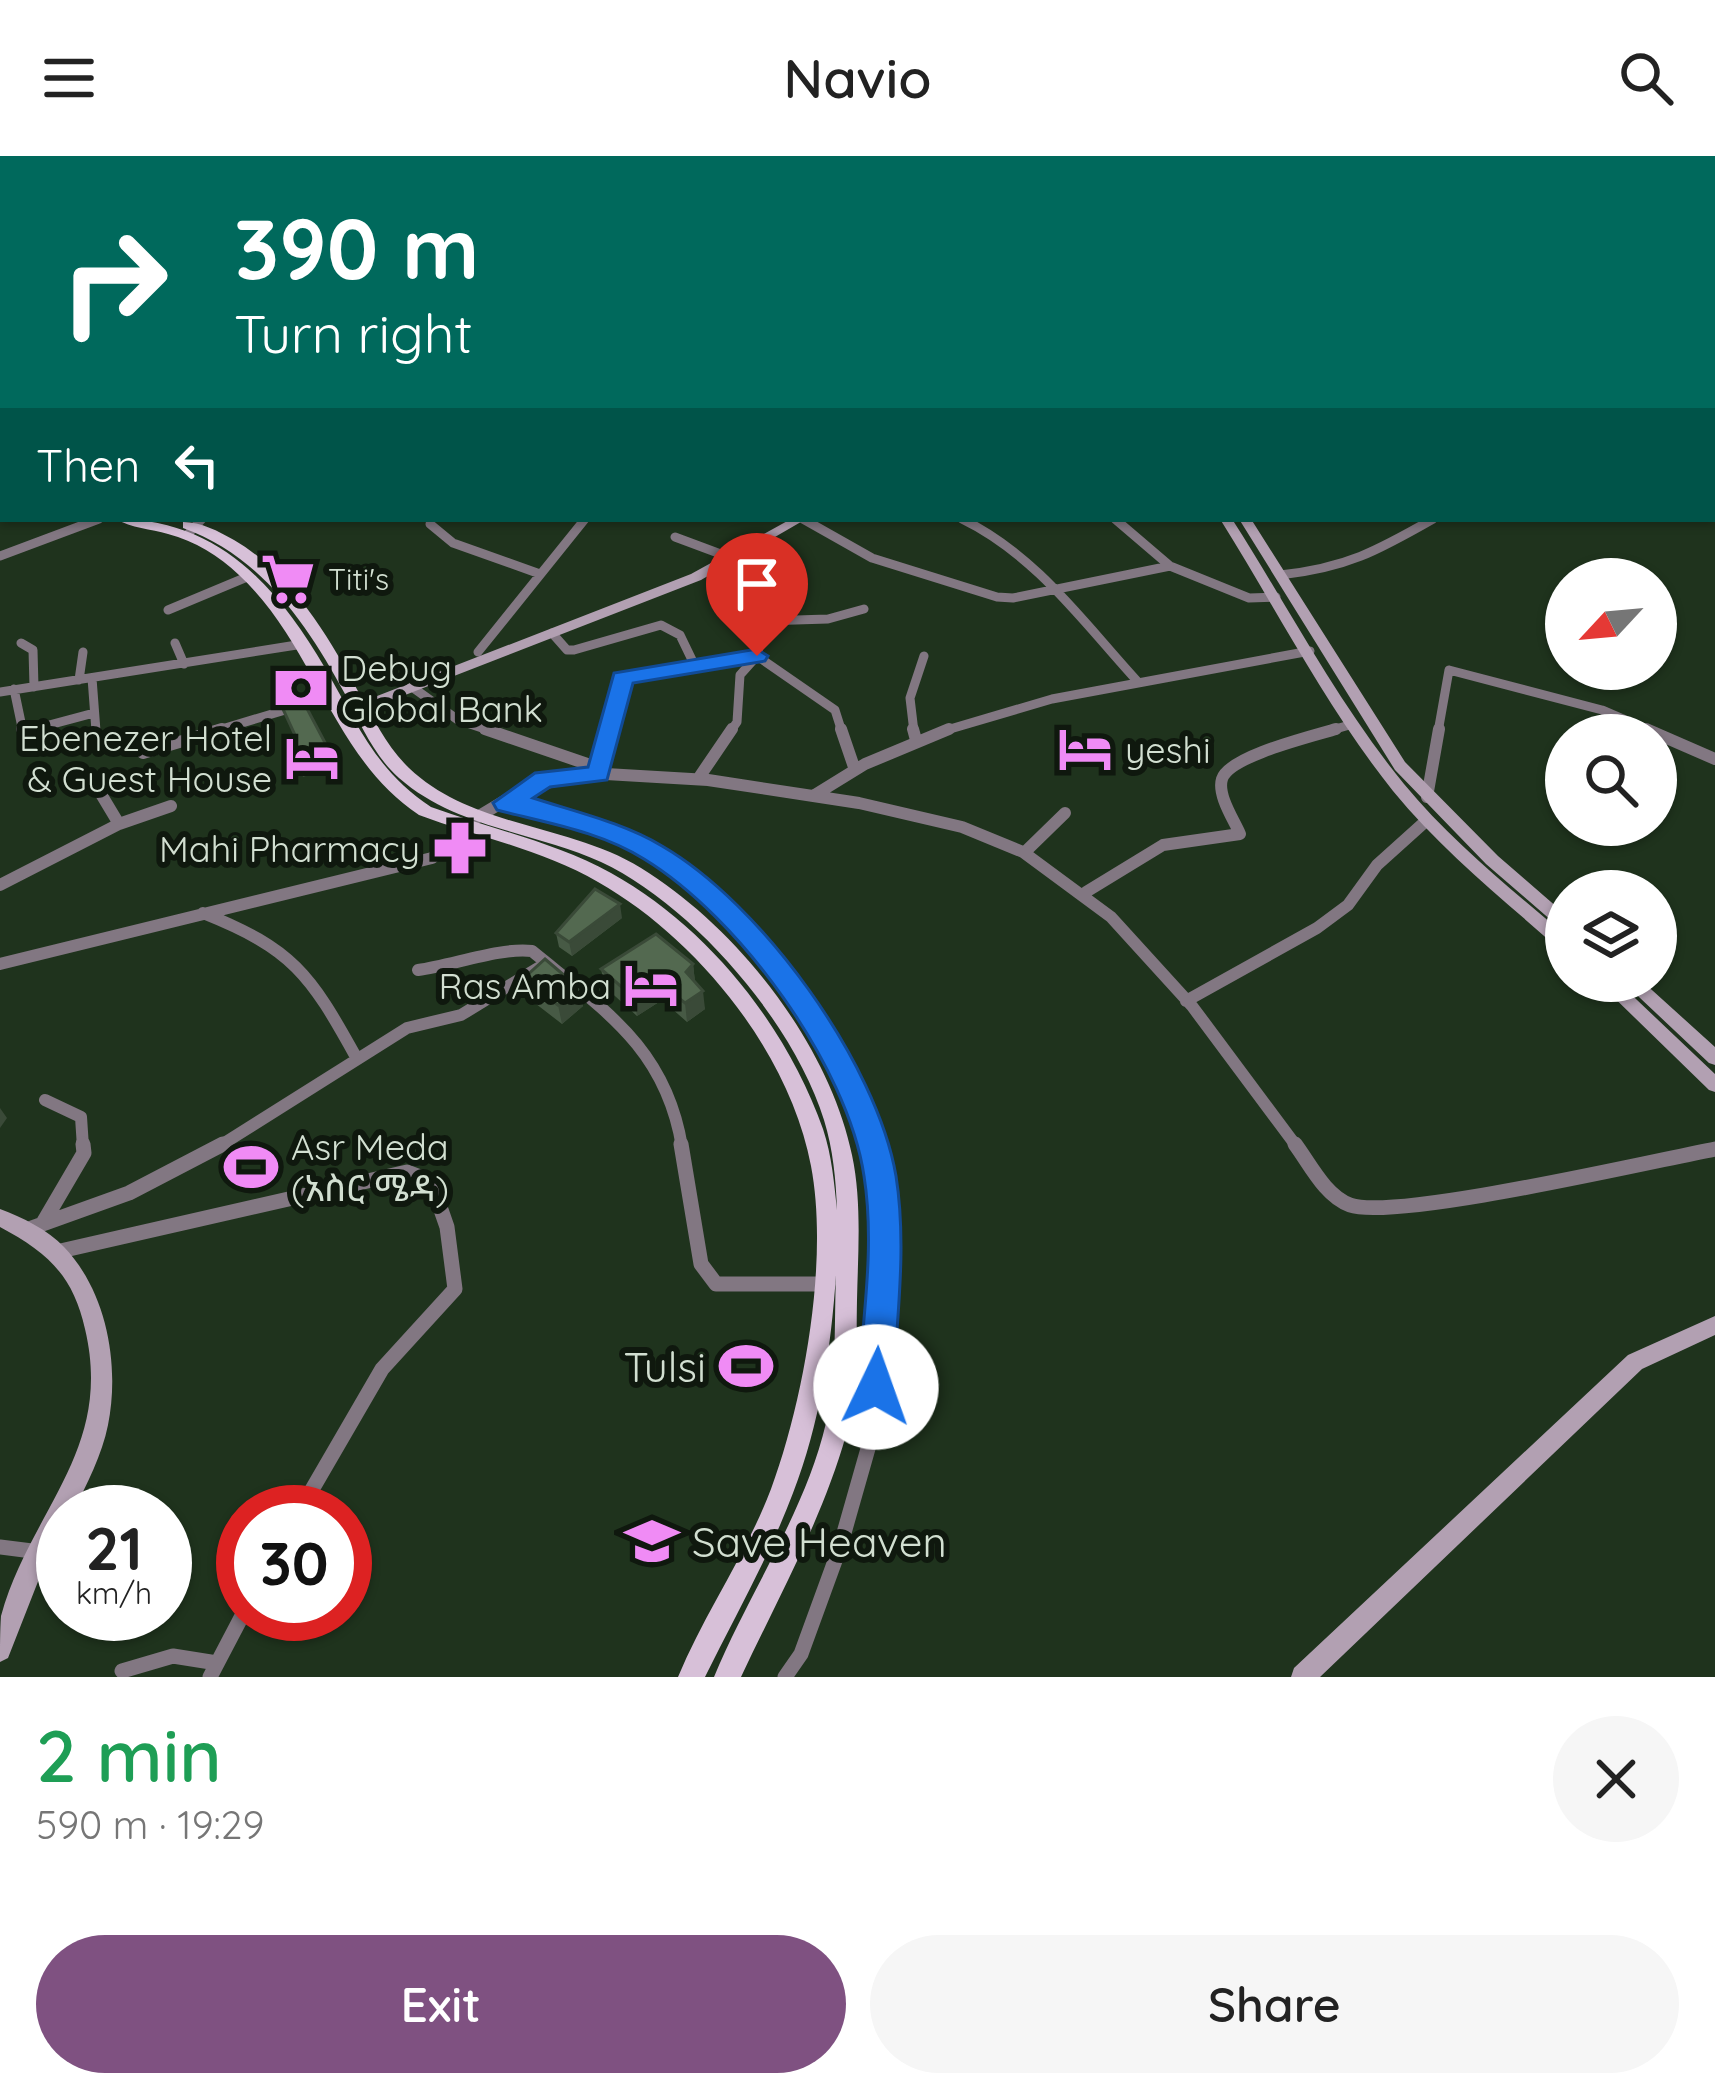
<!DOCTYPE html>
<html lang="en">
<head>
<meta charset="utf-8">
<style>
	body { margin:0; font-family:Quicksand,"Noto Sans Ethiopic",sans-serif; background:#f6f6f6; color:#222; height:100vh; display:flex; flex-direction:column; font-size:45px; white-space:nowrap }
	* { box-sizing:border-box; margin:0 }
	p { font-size:39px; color:#767676 }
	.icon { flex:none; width:66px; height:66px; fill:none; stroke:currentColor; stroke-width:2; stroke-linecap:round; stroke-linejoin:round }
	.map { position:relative; height:1521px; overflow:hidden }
	.panel { display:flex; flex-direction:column; background:#fff; flex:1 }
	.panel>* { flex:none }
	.guide { position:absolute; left:0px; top:0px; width:1716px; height:366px; box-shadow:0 3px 9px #0004; background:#00695c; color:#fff; overflow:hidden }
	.needle { width:78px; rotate:244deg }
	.buttons { position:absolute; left:1545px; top:402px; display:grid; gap:24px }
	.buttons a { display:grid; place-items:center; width:132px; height:132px; border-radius:50%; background:#fff; box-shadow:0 3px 9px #0004; font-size:60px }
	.speed { position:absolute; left:36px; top:1329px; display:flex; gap:24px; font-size:60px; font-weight:700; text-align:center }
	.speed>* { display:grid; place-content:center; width:156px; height:156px; border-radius:50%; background:#fff; box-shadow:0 3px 9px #0004; line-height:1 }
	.speed small { font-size:30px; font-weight:400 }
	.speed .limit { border:18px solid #d22; background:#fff; color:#111 }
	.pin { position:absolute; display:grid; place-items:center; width:102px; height:102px; color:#fff; margin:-123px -51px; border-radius:50% 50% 50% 0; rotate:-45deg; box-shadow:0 0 12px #0007 }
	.pin .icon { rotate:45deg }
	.me { position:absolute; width:132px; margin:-66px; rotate:3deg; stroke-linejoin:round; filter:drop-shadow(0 0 9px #0008) }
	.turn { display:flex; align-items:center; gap:42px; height:252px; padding:0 36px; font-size:54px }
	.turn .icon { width:156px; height:156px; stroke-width:2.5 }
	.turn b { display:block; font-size:84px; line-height:102px }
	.then { display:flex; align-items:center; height:114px; padding:0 36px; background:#0003; gap:24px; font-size:45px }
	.round { display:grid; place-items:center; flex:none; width:126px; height:126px; border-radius:63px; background:#f6f6f6 }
	.head { display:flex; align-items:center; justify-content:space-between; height:204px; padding:0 36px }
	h1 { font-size:72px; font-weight:600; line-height:90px; color:#1e9e55 }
	.button { display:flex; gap:24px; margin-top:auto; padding:24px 36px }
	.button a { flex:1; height:138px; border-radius:72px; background:#7f5181; color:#fff; font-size:48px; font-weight:600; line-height:138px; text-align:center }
	.button a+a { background:#f6f6f6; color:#222 }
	header { display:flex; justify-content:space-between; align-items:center; height:156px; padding:0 36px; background:#fff; font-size:54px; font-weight:600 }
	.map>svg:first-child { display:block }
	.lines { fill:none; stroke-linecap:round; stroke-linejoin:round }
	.river { fill:#703d73; fill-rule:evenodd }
	.street-far3 { stroke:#827782; stroke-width:8 }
	.street-far2 { stroke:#827782; stroke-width:9 }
	.street-far1 { stroke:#827782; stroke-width:12 }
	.street { stroke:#827782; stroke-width:15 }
	.secondary { fill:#b2a0b2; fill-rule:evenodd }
	.primary { fill:#d7c0d8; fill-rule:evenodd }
	.wall { fill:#475a45 }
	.shaded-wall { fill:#3a4a38 }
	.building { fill:#536950; stroke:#3a4a38; stroke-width:3 }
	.route { fill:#1a73e8; stroke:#114b97; stroke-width:3 }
	.labels { text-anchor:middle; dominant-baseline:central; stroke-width:12; stroke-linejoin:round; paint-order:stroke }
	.far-poi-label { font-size:30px; fill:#d2dfd1; stroke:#0f180e; text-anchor:start }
	.poi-label { font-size:36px; fill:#d2dfd1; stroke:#0f180e; text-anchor:start }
	.near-poi-label { font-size:42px; fill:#d2dfd1; stroke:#0f180e; text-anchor:end }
</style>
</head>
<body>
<header><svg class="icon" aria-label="menu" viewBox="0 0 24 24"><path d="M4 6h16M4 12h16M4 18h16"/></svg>Navio<svg class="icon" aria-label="search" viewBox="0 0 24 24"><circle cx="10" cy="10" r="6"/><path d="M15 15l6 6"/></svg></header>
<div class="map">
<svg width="1715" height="1521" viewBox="0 0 1715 1521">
	<rect width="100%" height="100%" fill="#1f331d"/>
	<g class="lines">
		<!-- river -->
		<path class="river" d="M0,71H3V81H0Z
			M1713,309H1715V321H1713Z"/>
		<!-- street-far3 -->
		<path class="street-far3" d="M621,0L638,3
			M939,0L949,3
			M152,3L164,0
			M403,3L411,0
			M1030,3L1228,0"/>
		<!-- street-far2 -->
		<path class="street-far2" d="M803,363L872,402L997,441L1013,442L1170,410L1249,442L1276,441
			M962,363C1036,399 1083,466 1138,526
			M1115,363L1170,410
			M430,368L453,387L540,418
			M187,379L202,363
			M675,381L726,400
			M0,400L99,363
			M1280,419C1346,412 1377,395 1433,363
			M168,454L247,421
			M763,465L828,463L864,453
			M552,477L567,494H574L661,469L680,479L694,508
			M21,487L33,494L34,531
			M175,487L184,508
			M478,496L585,363
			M92,522L96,575
			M79,524L83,496
			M412,531L458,564L494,576
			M14,533L23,576L94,557
			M0,536L303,488
			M212,576L332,540
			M609,576L623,522L757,500L835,554L842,576
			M730,576L737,566L740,519L757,500L777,412L764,387
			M914,576L910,542L924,500
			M940,576L1052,543L1310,495
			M1325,576L1353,568
			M1438,576L1449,514L1602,554L1653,576"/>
		<!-- street-far1 -->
		<path class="street-far1" d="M22,573H34
			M485,573L596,611
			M841,573L854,611
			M913,573L916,584
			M1646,573L1715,603
			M143,597L222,573
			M598,619L610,573
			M698,623L732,573
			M813,640L865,608L949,573
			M1427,641L1439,573
			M507,647H521C560,664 605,670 643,690C746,743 846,879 873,991
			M119,668L171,650
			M1025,696L1065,657
			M0,729L119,668L95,628
			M1086,736L1163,689L1240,678C1234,664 1217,639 1222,623C1229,600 1313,580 1336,573
			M203,757C293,793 310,818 356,901
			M0,808L432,702L476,662L526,632L589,617L708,624L859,647L962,671L1023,696L1111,761L1192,850L1297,991
			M418,814C453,809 502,791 532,795C604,854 666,892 682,991
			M1186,845L1317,772L1348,749L1377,709L1427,664
			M45,944L81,961L83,991
			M218,991L407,872L461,859L538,812"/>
		<!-- street -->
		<path class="street" d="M681,988L701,1108L716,1128H828
			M1295,988C1310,1008 1325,1040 1350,1049C1395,1065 1652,1005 1715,993
			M43,1067L84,997L83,988
			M26,1074L129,1037L223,988
			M56,1096L407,1016L431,1025L447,1071L455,1133L382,1213L299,1356
			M0,1391L40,1396
			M122,1515L173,1500L217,1507
			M210,1521L243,1458
			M785,1521L801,1498L840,1391L875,1268L884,1073L872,988"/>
		<!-- secondary -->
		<path class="secondary" d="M791,0H801L804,3H794Z
			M1386,0H1399L1394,3H1381Z
			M791,363H806L701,424L346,562L341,564L334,559L336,556L691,418Z
			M1220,363H1232C1289,452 1337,546 1404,628C1451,685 1510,732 1566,780V796L1560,794C1503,743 1442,695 1393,635C1326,551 1277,454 1220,363Z
			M1239,363H1251L1405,606L1498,700L1566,759V774L1560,772L1486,708L1395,614Z
			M1597,825H1617L1715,918V936L1709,934Z
			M1622,825H1642L1715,891V909L1709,907Z
			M0,1053C22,1061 48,1074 64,1091C107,1136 120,1209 108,1269C102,1299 87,1328 73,1356H63V1375L39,1423L8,1502L0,1506C0,1491 0,1474 1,1460C30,1354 114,1295 85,1173C73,1119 47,1096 0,1071Z
			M1715,1160V1179L1642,1213L1320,1521H1291L1294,1512L1628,1199Z"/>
		<!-- primary -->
		<path class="primary" d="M7,0H18L15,3H4Z
			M1401,0H1413L1416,3H1404Z
			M1452,0L1467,3H1453Z
			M1713,53H1715V60H1713Z
			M0,333H3V341H0Z
			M116,363C218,363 277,430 325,512C357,567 375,614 431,651C491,673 555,686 611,717C708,771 786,869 823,973C832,1000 834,1027 837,1054C836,1024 833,993 824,964C794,867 693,749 601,706C535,676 456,672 399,622C374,600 360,567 345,538C307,468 261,400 183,372V366C201,366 218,375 234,384C291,417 329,481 359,537C374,563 387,591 409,612C472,672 570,668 641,712C737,771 829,888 852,999C862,1046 858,1096 857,1144C856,1189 859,1235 846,1279C822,1364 778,1442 741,1521H714C749,1436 805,1357 826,1267C837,1219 834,1168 836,1119C831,1192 820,1268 793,1337C769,1401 735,1460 705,1521H678C705,1456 746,1399 771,1333C804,1244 829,1104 811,1010C790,897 697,782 598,726C543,694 478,681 419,659C332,601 316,491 239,419C219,400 195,385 168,378C151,373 131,372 116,363Z"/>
	</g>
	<!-- wall -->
	<path class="wall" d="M622,762L572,800L559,791L556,777Z
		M693,808L695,826L705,853L687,866L662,844L637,860L605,831L601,813Z
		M523,823L579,832L583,850L562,868L527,841Z"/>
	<!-- shaded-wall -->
	<path class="shaded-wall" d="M331,598L335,610L303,621L299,609Z
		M620,748L622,762L572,800L569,786Z
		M693,808L695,826L686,816Z
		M659,826L662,844L637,860L634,842Z
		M579,832L583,850L562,868L558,849Z
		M703,835L705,853L687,866L685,847Z
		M0,952L7,962L0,972Z"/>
	<!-- building -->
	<path class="building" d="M303,545L331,598L299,609L285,582L295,579L282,551Z
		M595,733L620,748L569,786L556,777Z
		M656,778L693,808L686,816L703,835L685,847L659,826L634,842L601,813Z
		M545,803L579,832L558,849L523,823Z"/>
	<!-- route -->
	<path class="route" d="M757,493L768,500L765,505L633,527L607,624L550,631L533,642C576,656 624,667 662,690C761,747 877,907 896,1020C907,1089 897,1162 893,1231L888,1243L876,1248L863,1243L858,1231C863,1162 875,1089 864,1020C848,910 738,760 644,703C600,675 546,667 497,654L493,647L535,617L588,611L614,517Z"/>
	<!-- icons -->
	<defs>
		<symbol id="supermarket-bare" viewBox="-9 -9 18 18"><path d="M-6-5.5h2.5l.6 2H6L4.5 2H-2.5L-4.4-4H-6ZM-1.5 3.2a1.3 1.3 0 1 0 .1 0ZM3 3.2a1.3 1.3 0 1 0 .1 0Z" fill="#f08bf5" stroke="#0f180e" stroke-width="2.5" paint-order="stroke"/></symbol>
		<symbol id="bank-bare" viewBox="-9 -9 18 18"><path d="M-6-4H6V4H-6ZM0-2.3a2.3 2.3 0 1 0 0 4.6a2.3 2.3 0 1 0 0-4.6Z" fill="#f08bf5" stroke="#0f180e" stroke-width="2.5" paint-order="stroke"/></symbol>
		<symbol id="hotel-bare" viewBox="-9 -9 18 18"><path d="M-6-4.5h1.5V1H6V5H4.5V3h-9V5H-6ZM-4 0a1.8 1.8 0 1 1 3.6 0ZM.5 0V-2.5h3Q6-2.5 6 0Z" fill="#f08bf5" stroke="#0f180e" stroke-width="2.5" paint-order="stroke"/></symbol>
		<symbol id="pharmacy-bare" viewBox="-9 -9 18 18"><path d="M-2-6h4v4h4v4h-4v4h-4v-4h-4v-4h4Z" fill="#f08bf5" stroke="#0f180e" stroke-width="2.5" paint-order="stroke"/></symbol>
		<symbol id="stadium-bare" viewBox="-9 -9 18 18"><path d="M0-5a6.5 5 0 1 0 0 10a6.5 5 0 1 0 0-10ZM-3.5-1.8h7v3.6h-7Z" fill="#f08bf5" stroke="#0f180e" stroke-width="2.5" paint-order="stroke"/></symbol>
		<symbol id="school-bare" viewBox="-9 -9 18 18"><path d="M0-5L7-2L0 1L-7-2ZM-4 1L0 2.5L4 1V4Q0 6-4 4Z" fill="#f08bf5" stroke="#0f180e" stroke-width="2.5" paint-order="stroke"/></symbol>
	</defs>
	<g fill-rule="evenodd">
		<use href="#supermarket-bare" x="250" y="385" width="76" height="76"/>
		<use href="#bank-bare" x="263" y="494" width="76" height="76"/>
		<use href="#hotel-bare" x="1047" y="555" width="76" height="76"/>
		<use href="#hotel-bare" x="274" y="564" width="76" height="76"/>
		<use href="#pharmacy-bare" x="422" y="654" width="76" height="76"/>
		<use href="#hotel-bare" x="613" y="791" width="76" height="76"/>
		<use href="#stadium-bare" x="213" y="973" width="76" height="76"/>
		<use href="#stadium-bare" x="708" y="1172" width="76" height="76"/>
		<use href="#school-bare" x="614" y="1347" width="76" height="76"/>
	</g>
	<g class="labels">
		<!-- far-poi labels -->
		<g class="far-poi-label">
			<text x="328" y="423">Titi's</text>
		</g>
		<!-- poi labels -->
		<g class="poi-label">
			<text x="341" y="511">Debug<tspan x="341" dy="41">Global Bank</tspan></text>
			<text x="272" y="581" text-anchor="end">Ebenezer Hotel<tspan x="272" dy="41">&amp; Guest House</tspan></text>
			<text x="1125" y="593">yeshi</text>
			<text x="420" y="692" text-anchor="end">Mahi Pharmacy</text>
			<text x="611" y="829" text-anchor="end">Ras Amba</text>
			<text x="291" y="990">Asr Meda<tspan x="291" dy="41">(አስር ሜዳ)</tspan></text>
		</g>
		<!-- near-poi labels -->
		<g class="near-poi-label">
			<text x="706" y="1210">Tulsi</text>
			<text x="692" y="1385" text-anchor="start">Save Heaven</text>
		</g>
	</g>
</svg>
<div class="buttons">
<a><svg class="needle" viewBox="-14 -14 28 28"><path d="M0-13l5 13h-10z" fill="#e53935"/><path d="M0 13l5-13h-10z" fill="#767676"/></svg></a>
<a><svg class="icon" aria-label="search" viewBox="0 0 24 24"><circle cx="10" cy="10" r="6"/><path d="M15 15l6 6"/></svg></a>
<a><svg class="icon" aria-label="layers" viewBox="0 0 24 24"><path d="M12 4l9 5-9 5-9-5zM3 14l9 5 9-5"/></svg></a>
</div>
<div class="speed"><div>21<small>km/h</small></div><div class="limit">30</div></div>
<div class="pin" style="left:757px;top:500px;background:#d93025"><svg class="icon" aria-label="arrive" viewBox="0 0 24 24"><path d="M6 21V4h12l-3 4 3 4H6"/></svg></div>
<svg class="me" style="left:876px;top:1231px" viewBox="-20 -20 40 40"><circle r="19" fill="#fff"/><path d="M0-13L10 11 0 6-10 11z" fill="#1a73e8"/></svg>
<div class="guide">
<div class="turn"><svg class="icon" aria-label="right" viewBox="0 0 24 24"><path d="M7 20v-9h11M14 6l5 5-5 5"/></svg><div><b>390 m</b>Turn right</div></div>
<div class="then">Then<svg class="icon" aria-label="left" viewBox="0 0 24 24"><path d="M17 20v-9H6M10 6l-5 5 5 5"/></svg></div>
</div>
</div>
<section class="panel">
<div class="head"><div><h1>2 min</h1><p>590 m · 19:29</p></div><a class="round"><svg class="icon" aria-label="close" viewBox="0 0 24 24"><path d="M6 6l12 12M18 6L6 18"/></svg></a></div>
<div class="button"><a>Exit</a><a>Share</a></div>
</section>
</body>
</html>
